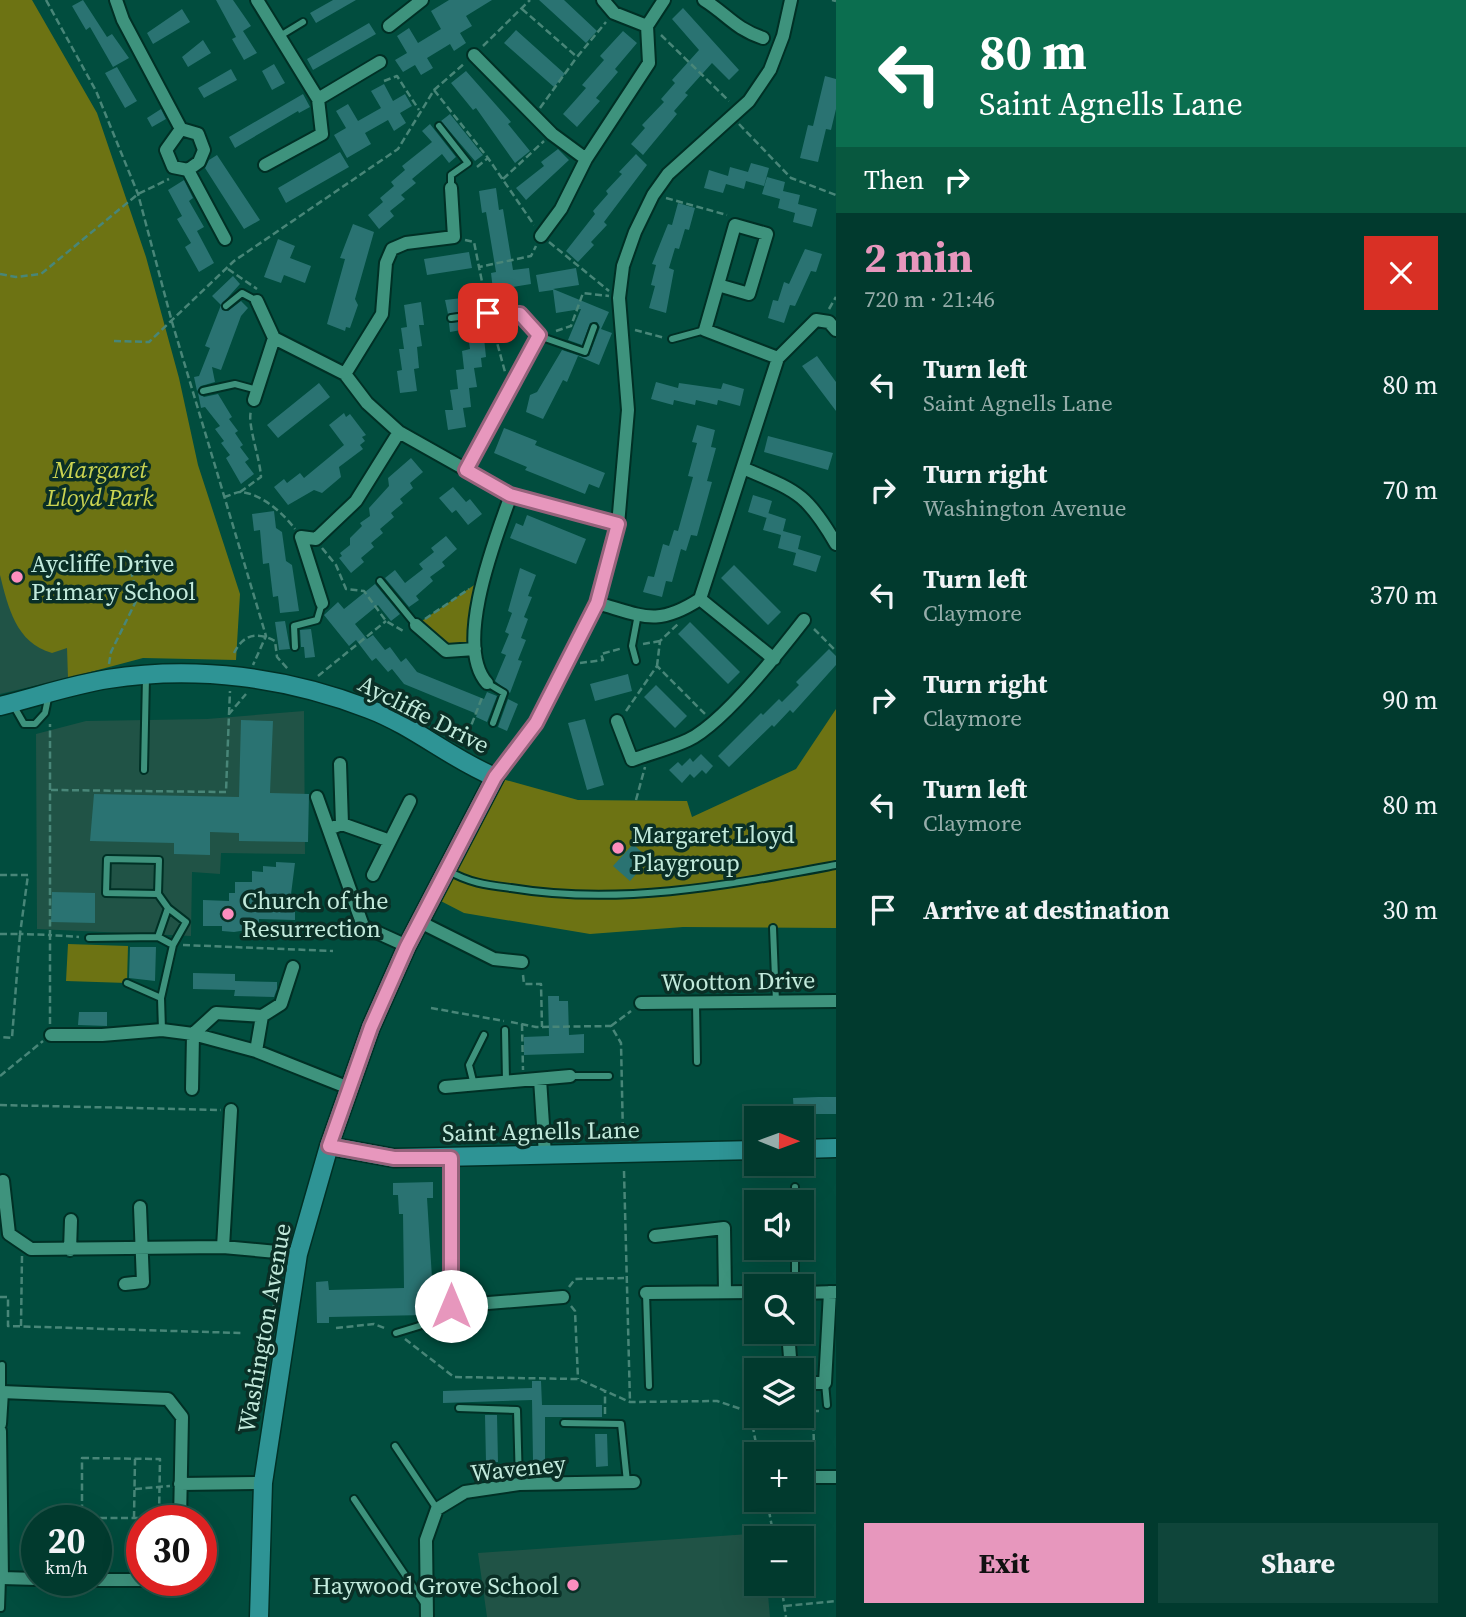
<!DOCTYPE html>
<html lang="en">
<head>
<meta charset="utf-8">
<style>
	body { margin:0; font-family:"Source Serif 4",serif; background:#0f453a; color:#f1f3f6; height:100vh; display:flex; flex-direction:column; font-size:26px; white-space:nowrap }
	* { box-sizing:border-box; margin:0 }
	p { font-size:23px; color:#96adaa }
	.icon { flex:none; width:38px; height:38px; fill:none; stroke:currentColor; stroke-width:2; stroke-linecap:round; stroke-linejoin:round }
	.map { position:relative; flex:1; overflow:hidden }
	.side { display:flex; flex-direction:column; background:#013a2e; width:630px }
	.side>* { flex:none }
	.top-card { background:#0b6e4f; color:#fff; overflow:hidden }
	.needle { width:46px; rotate:91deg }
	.tools { position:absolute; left:744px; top:1106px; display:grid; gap:14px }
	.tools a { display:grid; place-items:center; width:70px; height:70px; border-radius:0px; background:#013a2e; box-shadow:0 7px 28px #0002,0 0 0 2px #23544a; font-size:35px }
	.speed { position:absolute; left:21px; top:1505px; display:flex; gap:14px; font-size:35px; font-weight:700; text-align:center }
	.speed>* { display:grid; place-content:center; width:91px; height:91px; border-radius:50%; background:#013a2e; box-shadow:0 7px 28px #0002,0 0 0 2px #23544a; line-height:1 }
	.speed small { font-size:18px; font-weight:400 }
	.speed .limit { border:10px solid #d22; background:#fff; color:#111 }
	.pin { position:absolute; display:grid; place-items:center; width:60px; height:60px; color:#fff; margin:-30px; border-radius:14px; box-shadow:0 4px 10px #0006 }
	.me { position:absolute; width:77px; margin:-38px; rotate:0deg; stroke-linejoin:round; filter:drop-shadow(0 0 5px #0008) }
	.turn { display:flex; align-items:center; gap:24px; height:147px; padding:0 28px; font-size:32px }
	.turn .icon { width:91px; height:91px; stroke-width:2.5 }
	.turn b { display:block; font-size:49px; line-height:60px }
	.then { display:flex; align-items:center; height:66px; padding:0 28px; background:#0003; gap:14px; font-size:26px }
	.round { display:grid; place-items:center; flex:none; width:74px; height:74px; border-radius:0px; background:#0f453a }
	.summary { display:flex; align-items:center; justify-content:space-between; height:119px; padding:0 28px }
	h1 { font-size:42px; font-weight:700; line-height:52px; color:#e797bd }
	.primary-button { display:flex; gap:14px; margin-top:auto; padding:14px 28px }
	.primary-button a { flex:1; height:80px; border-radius:0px; background:#e797bd; color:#111; font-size:28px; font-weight:700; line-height:80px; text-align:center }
	.primary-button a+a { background:#0f453a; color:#f1f3f6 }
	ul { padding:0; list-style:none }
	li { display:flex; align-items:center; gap:21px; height:105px; padding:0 28px }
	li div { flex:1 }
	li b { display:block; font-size:26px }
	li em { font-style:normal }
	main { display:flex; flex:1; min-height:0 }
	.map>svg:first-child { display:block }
	.built { fill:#205346 }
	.green { fill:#6d7313 }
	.building { fill:#2a7372 }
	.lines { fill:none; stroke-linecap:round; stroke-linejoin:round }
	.lane-casing { stroke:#003025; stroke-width:10 }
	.street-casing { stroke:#003025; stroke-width:16 }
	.secondary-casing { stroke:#003025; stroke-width:21 }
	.path { stroke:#488678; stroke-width:2.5; stroke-dasharray:7 3.5; stroke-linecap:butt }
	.lane { stroke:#3e937d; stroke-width:6 }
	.street { stroke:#3e937d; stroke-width:12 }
	.secondary { stroke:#2e9495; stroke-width:18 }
	.route-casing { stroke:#96627b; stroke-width:18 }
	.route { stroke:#e797bd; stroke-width:12 }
	.poi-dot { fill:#fd8ebf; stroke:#0a2f26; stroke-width:2.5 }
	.labels { text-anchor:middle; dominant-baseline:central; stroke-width:7; stroke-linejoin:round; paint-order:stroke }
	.park-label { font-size:24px; font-style:italic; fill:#cad351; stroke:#0a2f26 }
	.poi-label { font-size:24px; fill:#c2eadc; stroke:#0a2f26; text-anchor:start }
	.street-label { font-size:24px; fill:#c2eadc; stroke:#0a2f26 }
</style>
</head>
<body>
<main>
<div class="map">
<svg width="836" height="1617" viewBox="0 0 836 1617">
	<rect width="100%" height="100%" fill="#014d3e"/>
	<!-- built -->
	<path class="built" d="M0,506L68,648V678L0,694Z
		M304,711L305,854L221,853L220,874L192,872L191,936L37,929L36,734L86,721L207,719Z
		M763,1533V1538H756V1584H767L770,1617H487L478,1553Z"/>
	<!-- green -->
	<path class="green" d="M0,0H32L97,113L146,257L179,378L198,465L240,594L236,660L143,658L68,678L67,648L52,653C16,643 8,607 0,575Z
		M480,581L475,649L446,651L416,625Z
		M836,709V928L683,927L590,934L464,913L433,897L495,777L578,800L687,801L692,817L796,769Z
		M68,944L128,946L127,983L66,981Z"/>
	<!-- building -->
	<path class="building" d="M83,0L107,37L112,34L129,58L113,67L90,27L86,30L72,6Z
		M216,0H233L251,26L243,31L257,53L244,60L232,39L236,37Z
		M333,0H356L316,23L310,13Z
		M449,0H492L466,16L472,26L460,33L466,43L454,51L450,44L427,58L433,68L421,75L415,65L403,72L395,60L407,53L397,36L409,28L418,43L441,29L431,11Z
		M539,0H564L597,31L586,43Z
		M683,8L739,70L729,80L712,63L685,93L688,95L674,111L677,114L643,155L631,144L645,128L642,125L664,102L661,99L675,83L672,80L699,50L672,19Z
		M182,9L190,22L153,44L147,33Z
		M369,23L376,34L313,70L307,59Z
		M516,30L565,74L554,87L504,43Z
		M623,31L637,43L615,69L618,72L596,98L600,101L577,127L563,114L586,88L582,85L604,60L600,56Z
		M203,40L211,53L188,67L182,57Z
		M274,64L285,83L272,90L262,71Z
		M117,67L137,101L125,108L105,73Z
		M231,69L237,80L204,98L198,88Z
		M466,71L511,122L508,124L530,151L515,163L476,108L473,110L451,83Z
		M825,76L836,79V109L831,130L826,129L818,162L800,158L808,125L813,126Z
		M384,84L393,101L405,94L412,106L400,113L406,123L394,131L388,120L365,133L371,144L347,158L334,135L346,128L336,111L348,104L358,121L381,108L371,91Z
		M303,94L310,107L299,113L298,111L235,148L229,137Z
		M161,109L166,119L152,127L147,118Z
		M450,114L483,155L475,161L441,121Z
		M430,124L456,157L449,163L442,154L412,179L416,183L401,195L405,199L390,211L394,216L379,229L368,215L383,202L380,198L394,186L391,182L405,170L402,166L432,142L422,131Z
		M558,149L569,160L526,200L516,188L544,166L541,162Z
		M340,152L349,167L286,203L278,188Z
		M636,154L647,165L604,222L607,225L591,242L594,245L578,262L566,251L595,214L593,211L608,194L606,191L622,174L619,172Z
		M217,155L260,220L244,229L205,168L209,160Z
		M751,163L769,168L764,186L746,181L744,189L726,184L723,193L704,188L709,170L728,176L730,167L748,172Z
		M767,177L785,182L783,191L800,195L798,204L817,209L812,227L793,222L795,213L778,208L780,199L762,194Z
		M184,180L193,198L189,201L204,227L197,231L214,263L199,272L185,247L191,243L177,219L182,216L168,190Z
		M496,188L499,210L503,209L513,270L529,268L531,284L493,290L491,273L496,272L486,212L482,213L479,191Z
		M678,203L695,208L689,230L685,229L679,249L675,248L669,268L674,270L666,313L649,308L655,286L651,285L656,265L652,264L668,224L672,225Z
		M353,224L374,232L355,299L358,305L350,328L346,327L345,331L327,324L345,259L340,258Z
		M278,239L295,246L290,258L311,266L305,283L284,275L281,283L264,277Z
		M805,249L822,254L816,272L811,271L795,306L790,305L784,323L768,318L773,300L778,301L784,282L789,284Z
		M469,252L472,268L427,275L424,259Z
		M576,268L579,285L553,289L609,312L601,329L612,333L599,365L578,356L567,382L563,380L543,419L526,412L530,395L537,392L562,350L583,357L589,356L600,327L597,322L590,323L582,345L568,340L581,309L556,313L553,290L539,292L536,275Z
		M233,276L240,284L221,305L212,296Z
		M479,296L480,308L448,314L445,300Z
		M241,301L248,308L241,316L221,370L212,367L215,382L201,386L197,391L194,377L199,376L210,348L205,346L221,305L222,310L228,311Z
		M421,302L424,325H419L422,346L417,347L419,368L414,369L417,391L400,393L397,371L402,370L399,349H404L401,328L407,327L404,305Z
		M482,319L486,357L481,358L482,367L474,368L477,387L469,388L471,407L463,408L466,427L448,430L445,410H453L450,390L458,389L456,370L464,369L462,351L470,349L467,329L450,332L449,323Z
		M817,356L836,382V411L802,366Z
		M656,382L678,388L679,383L721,389L723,383L744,389L740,406L718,400L717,405L696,400L695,405L674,400L673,405L651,399Z
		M319,383L330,397L278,438L267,425Z
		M198,393L204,397L218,394L232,417L229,419L238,431L235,433L243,445L240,447L249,459L245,462L254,474L241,484L226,458L230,455L221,443L224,441L215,429L220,426L205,407L201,408Z
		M344,413L346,417L350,414L366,435L362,437L365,441L360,445L363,449L339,467L341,477L322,493L314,490L288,505L274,487L284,479L287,483L300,473L304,478L344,445L329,425Z
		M697,425L715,430L711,447L716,448L707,481L712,482L697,536L691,535L686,551L681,549L672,582L666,581L662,597L643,592L648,576L654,577L663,544L669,546L674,530L678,531L693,477L688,476L697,443L692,442Z
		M504,428L537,441L535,445L605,473L599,488L589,484L585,494L525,470L527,467L494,453Z
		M768,436L833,453L828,470L764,452Z
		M411,458L423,472L410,483L413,488L400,499L403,503L391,513L394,517L380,529L383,533L371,543L374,547L361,558L364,562L351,573L339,558L342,556L340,553L350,545V538L362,526L360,523L370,516L369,508L389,486L388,478Z
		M453,487L466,502L470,499L482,514L468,525L456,510L452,513L439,498Z
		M753,495L772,501L767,518L748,512Z
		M274,511L276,528L282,532L286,561L292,565L299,611L280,613L278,596L273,597L269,563L263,564L260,530L254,531L252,514Z
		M768,513L786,519L783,531L801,536L798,549L821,556L816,572L793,565L796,553L778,548L781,535L763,530Z
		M527,515L586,539L576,564L510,538L516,523L523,526Z
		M446,536L457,549L442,562L445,566L430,577L433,581L416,596L419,600L409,607L385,578L395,570L405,583L423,569L419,564L434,552L431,548Z
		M734,565L781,612L768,625L721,578Z
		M520,568L536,575L528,596L532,597L524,617L528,619L521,638L526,640L518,660L522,661L510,693L495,681L506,655L501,653L509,634L505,632L512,613L508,611Z
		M375,584L400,614L391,621L378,605L355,624L367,639L373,635L385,650L390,647L401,662L406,658L417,672L484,699L487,692L497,696L487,722L476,717L477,714L404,684L392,669L388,672L376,658L372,661L356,640L349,646L324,615L338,602L344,609Z
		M285,621L290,649L279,650L275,622Z
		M690,622L740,672L728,684L678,634Z
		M311,629L315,657L305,658L304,647H301L300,630Z
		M829,649L836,656V665L793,713L790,710L774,727L772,725L729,767L718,756L761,713L763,715L779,699L782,702L799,685L796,682Z
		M628,674L632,691L595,701L590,684Z
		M656,685L687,716L675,728L644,697Z
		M508,699L518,704L507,731L498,727Z
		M585,719L604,785L587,790L568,723Z
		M241,720L273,721L270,793L309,794L308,842L239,841V833L210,832V855L174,854V843L90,841L94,794L239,797Z
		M701,754L713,766L706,774L702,770L694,778L690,774L682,783L669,770L678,762L682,766L690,758L693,762Z
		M633,844L646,856L643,860L646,863L630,881L613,866Z
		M276,862L295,863L290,902H295V920L259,919V926H247V930L234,932L222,931V926H203V900L229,901V893H235V882H252V871L263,872V866L276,867Z
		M52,892L95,893V923L51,922Z
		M130,947H156L155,981L129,978Z
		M193,973L235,974V981L277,982V989L274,997L234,996L235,990L193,989Z
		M548,996H559V1001H568L569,1035L584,1034V1053L524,1055V1037L549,1036Z
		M79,1012H107V1026L78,1025Z
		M818,1097H836V1114H794L793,1098Z
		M433,1182V1198H427L434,1310L425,1315L329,1317V1323H317L316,1282L328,1281L329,1290L404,1288L403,1214H399L398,1195H393V1183Z
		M532,1381H541L542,1405H602V1417H545V1461H533L532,1400L443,1403V1391L532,1388Z
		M485,1415H497L498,1462H486Z
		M595,1434H607L608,1466L596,1467Z"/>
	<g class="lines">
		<defs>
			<path id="lane" d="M280,36L303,22
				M439,126L468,163L451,175V188
				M226,306L242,293L257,301
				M451,318L488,313
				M539,336L585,352L594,327
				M672,339L705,330
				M203,391L235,384L257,390
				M380,581L416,625
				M295,647L294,626L317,620L322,603
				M636,661L632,646L638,614
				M487,683L504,693L493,723
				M12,703L24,724H35L45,713L49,694
				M144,770L146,677
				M107,859L159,860L158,894L106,893Z
				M449,871C469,883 488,885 511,888C620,906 728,885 836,865
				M158,894L168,908L158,937
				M168,908L186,922L173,945
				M773,928L776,1002
				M89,938L158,937L173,945L161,998L162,1030
				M127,983L161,998
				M696,1003L697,1062
				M505,1030L506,1081
				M570,1076H609
				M474,1085L469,1065L484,1035
				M795,1187V1202
				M795,1248V1286
				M646,1293L649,1386
				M396,1333L419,1326L451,1306
				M825,1383L827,1405
				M2,1392V1365
				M459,1408L517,1410L519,1484
				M564,1423L621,1424L627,1482
				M395,1446L437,1509
				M354,1499L424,1603
				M1,1608L2,1578"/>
			<path id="street" d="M116,0L123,20L181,129L198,134L204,150L199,162L188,170L173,167L166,150L181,129
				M257,0L318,99L322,134L265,165
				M603,0L614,13L647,26
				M704,0C728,15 734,28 763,38
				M389,26L422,0
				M474,55L552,134L586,159
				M318,99L380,62
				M188,170L225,239
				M541,236L561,209L586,159L649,63L647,26L664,0
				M718,285L749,294L767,234L735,225L705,330L778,358
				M274,338L345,374L367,403L399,432L511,495L618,525
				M345,374L382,314L386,263L392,249L406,243L454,237L451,188
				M254,400L274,338L257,301
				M743,468C796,491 806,492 836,544
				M466,469L539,336L520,314L488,313
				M700,599L774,659
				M322,603L301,537L316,539L356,501L399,432
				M597,603C643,616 657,627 700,599L778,358L816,320L829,322L836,330
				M416,625L446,651L475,649
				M487,683C453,645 496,537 511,495
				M617,721L632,760C651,753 671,748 688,740C722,724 780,651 804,620
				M340,764L342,824
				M495,777L536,723L597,603L618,525L628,410L619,298L623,266L635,232L653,195L668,174L749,101L770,70L783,36L791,0
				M317,797L363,926L407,946
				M329,829L342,824L390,841
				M373,875L410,801
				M420,922L494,959L522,962
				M641,1003L836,1001
				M262,1016L281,1004L293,967
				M51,1035H102L162,1030L193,1034L256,1051L349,1088
				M540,1079L545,1155
				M445,1087L570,1076
				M192,1089L193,1034L216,1013L262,1016L256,1051
				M451,1158V1306L563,1297
				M3,1181L9,1234L31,1249L223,1247L298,1254
				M655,1236L724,1228L725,1292
				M223,1247L231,1110
				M70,1250L71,1220
				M125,1284L143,1282L140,1207
				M646,1293L756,1292
				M802,1293L836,1292
				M788,1332L791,1370
				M802,1383H825L830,1292
				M0,1424L2,1392L168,1399L182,1417L180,1521
				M0,1431L2,1578L37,1579
				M802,1477H836
				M180,1484L263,1483
				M96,1580H162
				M427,1617L426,1540L437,1509L465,1492L519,1484L634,1482"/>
			<path id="secondary" d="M0,706C36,697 71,685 108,679C195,665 287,677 369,709C414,726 451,759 495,777L407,946L371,1027L329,1146L298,1254L263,1483L259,1617
				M329,1146L394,1158L756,1150
				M802,1149L836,1148"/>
		</defs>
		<!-- lane casing -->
		<use href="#lane" class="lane-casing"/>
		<!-- street casing -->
		<use href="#street" class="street-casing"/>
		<!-- secondary casing -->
		<use href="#secondary" class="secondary-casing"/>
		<!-- path -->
		<path class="path" d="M46,0L96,91L138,194L172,322L266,636L253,665
			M832,0L836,1
			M522,9L577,57L606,22
			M661,35L729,101
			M483,46L530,0
			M384,81L397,76L419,110
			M434,90L488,158L534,225
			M540,108L577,57
			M739,124L791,178L836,195
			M477,167L488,158
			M503,179L544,141
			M666,198L727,215
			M465,240L474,242L479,267
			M549,242L609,291
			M228,269L257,289
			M0,274L16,277L41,274L138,194L169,179
			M486,301L479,267L531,256L536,246
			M829,309L836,297
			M492,324L505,372
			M635,330L665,338
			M556,331L571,326L583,293L609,296
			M114,341L149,342L234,261L398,149L434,90L465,63
			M240,492L261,477C260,458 247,424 251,411
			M224,497C229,496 236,492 240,492C261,493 284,514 295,529
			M322,548L336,565L346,589L364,591L386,621L405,632
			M425,619L469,589
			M814,629L836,651
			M643,644L660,641
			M234,653C243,635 256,631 275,641L277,657L288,669
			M580,663L603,660L601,654L623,648
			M109,664L111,652L138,597L125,550
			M657,666L660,641L678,624
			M318,676L386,621
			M626,711L657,666L705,714
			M229,714L230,691
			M464,744L483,695
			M51,790L226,792L229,714L246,694
			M636,800L645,767
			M0,875H28L20,934L50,935V724
			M0,934H20L12,1038L0,1037
			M183,945L333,951
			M523,975L524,984H541L542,1027
			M431,1008L504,1021
			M511,1022L536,1027L611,1026L621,1043L623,1137
			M50,1024V935L79,937
			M522,1024L523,1070
			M611,1026L631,1011
			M0,1076L43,1041
			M0,1105L221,1110
			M624,1171L630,1402
			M569,1287L575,1279L624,1278
			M0,1297H8V1326L241,1333
			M571,1306L575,1311L578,1379
			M21,1326L22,1256
			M336,1328L374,1324L387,1329
			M405,1339L454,1377L578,1379L630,1402L717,1401L750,1412L758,1454
			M262,1382L274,1305
			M605,1414V1390
			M758,1449L814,1448L813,1411H819
			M82,1458L160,1459L159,1518H82Z
			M135,1489L170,1486
			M767,1500L774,1538
			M134,1518L135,1459
			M781,1584L786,1617
			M785,1606L836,1601"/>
		<!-- lane -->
		<use href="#lane" class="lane"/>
		<!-- street -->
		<use href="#street" class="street"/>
		<!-- secondary -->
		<use href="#secondary" class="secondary"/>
	</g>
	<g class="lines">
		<defs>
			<path id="route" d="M451,1306V1158H394L329,1146L371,1027L407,946L495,777L536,723L597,603L618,524L510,495L466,470L539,335L520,314L488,313"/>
		</defs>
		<!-- route casing -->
		<use href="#route" class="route-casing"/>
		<!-- route -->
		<use href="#route" class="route"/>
	</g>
	<!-- markers -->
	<g class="poi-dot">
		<circle cx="17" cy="577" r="7"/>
		<circle cx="618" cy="848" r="7"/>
		<circle cx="228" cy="914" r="7"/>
		<circle cx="573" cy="1585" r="7"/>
	</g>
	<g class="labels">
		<!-- park labels -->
		<g class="park-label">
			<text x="100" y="469">Margaret<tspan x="100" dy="28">Lloyd Park</tspan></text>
		</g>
		<!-- poi labels -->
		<g class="poi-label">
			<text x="31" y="563">Aycliffe Drive<tspan x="31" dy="28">Primary School</tspan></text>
			<text x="632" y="834">Margaret Lloyd<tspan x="632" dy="28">Playgroup</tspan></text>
			<text x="242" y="900">Church of the<tspan x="242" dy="28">Resurrection</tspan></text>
			<text x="559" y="1585" text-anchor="end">Haywood Grove School</text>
		</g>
		<!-- street labels -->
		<g class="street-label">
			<text transform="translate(424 714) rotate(27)">Aycliffe Drive</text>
			<text transform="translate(738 981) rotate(-1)">Wootton Drive</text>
			<text transform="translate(541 1131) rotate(-1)">Saint Agnells Lane</text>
			<text transform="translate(264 1328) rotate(-80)">Washington Avenue</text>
			<text transform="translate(518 1468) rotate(-6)">Waveney</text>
		</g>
	</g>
</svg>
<div class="tools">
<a><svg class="needle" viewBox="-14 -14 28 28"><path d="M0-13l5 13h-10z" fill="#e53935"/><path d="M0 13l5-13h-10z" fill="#96adaa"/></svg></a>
<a><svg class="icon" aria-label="sound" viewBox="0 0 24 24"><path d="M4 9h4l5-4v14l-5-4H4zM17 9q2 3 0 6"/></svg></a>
<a><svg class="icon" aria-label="search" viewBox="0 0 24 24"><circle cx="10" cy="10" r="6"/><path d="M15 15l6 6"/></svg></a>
<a><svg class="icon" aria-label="layers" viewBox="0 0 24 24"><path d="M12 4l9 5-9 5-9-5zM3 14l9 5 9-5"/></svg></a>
<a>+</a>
<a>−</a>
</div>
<div class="speed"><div>20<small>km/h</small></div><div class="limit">30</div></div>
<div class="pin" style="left:488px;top:313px;background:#d93025"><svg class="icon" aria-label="arrive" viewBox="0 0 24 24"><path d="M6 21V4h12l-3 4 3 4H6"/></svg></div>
<svg class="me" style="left:451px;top:1306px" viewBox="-20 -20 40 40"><circle r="19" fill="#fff"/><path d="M0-13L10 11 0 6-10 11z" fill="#e797bd"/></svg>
</div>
<section class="side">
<div class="top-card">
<div class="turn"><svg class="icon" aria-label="left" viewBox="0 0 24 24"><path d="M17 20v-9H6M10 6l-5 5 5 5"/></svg><div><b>80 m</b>Saint Agnells Lane</div></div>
<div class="then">Then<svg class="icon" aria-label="right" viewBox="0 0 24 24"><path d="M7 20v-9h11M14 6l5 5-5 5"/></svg></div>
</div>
<div class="summary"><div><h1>2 min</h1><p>720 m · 21:46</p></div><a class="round" style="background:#d93025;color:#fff"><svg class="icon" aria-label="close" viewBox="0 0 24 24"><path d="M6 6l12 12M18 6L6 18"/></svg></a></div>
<ul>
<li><svg class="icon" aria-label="left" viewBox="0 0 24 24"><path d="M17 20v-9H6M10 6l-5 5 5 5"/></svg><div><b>Turn left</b><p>Saint Agnells Lane</p></div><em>80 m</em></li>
<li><svg class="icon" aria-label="right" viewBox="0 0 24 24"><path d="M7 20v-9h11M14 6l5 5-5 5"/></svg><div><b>Turn right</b><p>Washington Avenue</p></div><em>70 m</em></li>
<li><svg class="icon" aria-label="left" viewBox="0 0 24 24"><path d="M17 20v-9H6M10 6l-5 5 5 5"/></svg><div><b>Turn left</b><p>Claymore</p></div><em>370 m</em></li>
<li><svg class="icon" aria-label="right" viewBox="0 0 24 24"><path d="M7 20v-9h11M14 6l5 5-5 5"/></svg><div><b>Turn right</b><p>Claymore</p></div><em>90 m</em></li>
<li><svg class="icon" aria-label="left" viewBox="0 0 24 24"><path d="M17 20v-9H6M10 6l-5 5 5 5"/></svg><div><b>Turn left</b><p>Claymore</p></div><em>80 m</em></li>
<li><svg class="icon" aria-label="arrive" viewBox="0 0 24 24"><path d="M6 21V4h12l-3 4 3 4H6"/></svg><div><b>Arrive at destination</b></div><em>30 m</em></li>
</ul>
<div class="primary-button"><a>Exit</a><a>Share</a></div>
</section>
</main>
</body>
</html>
